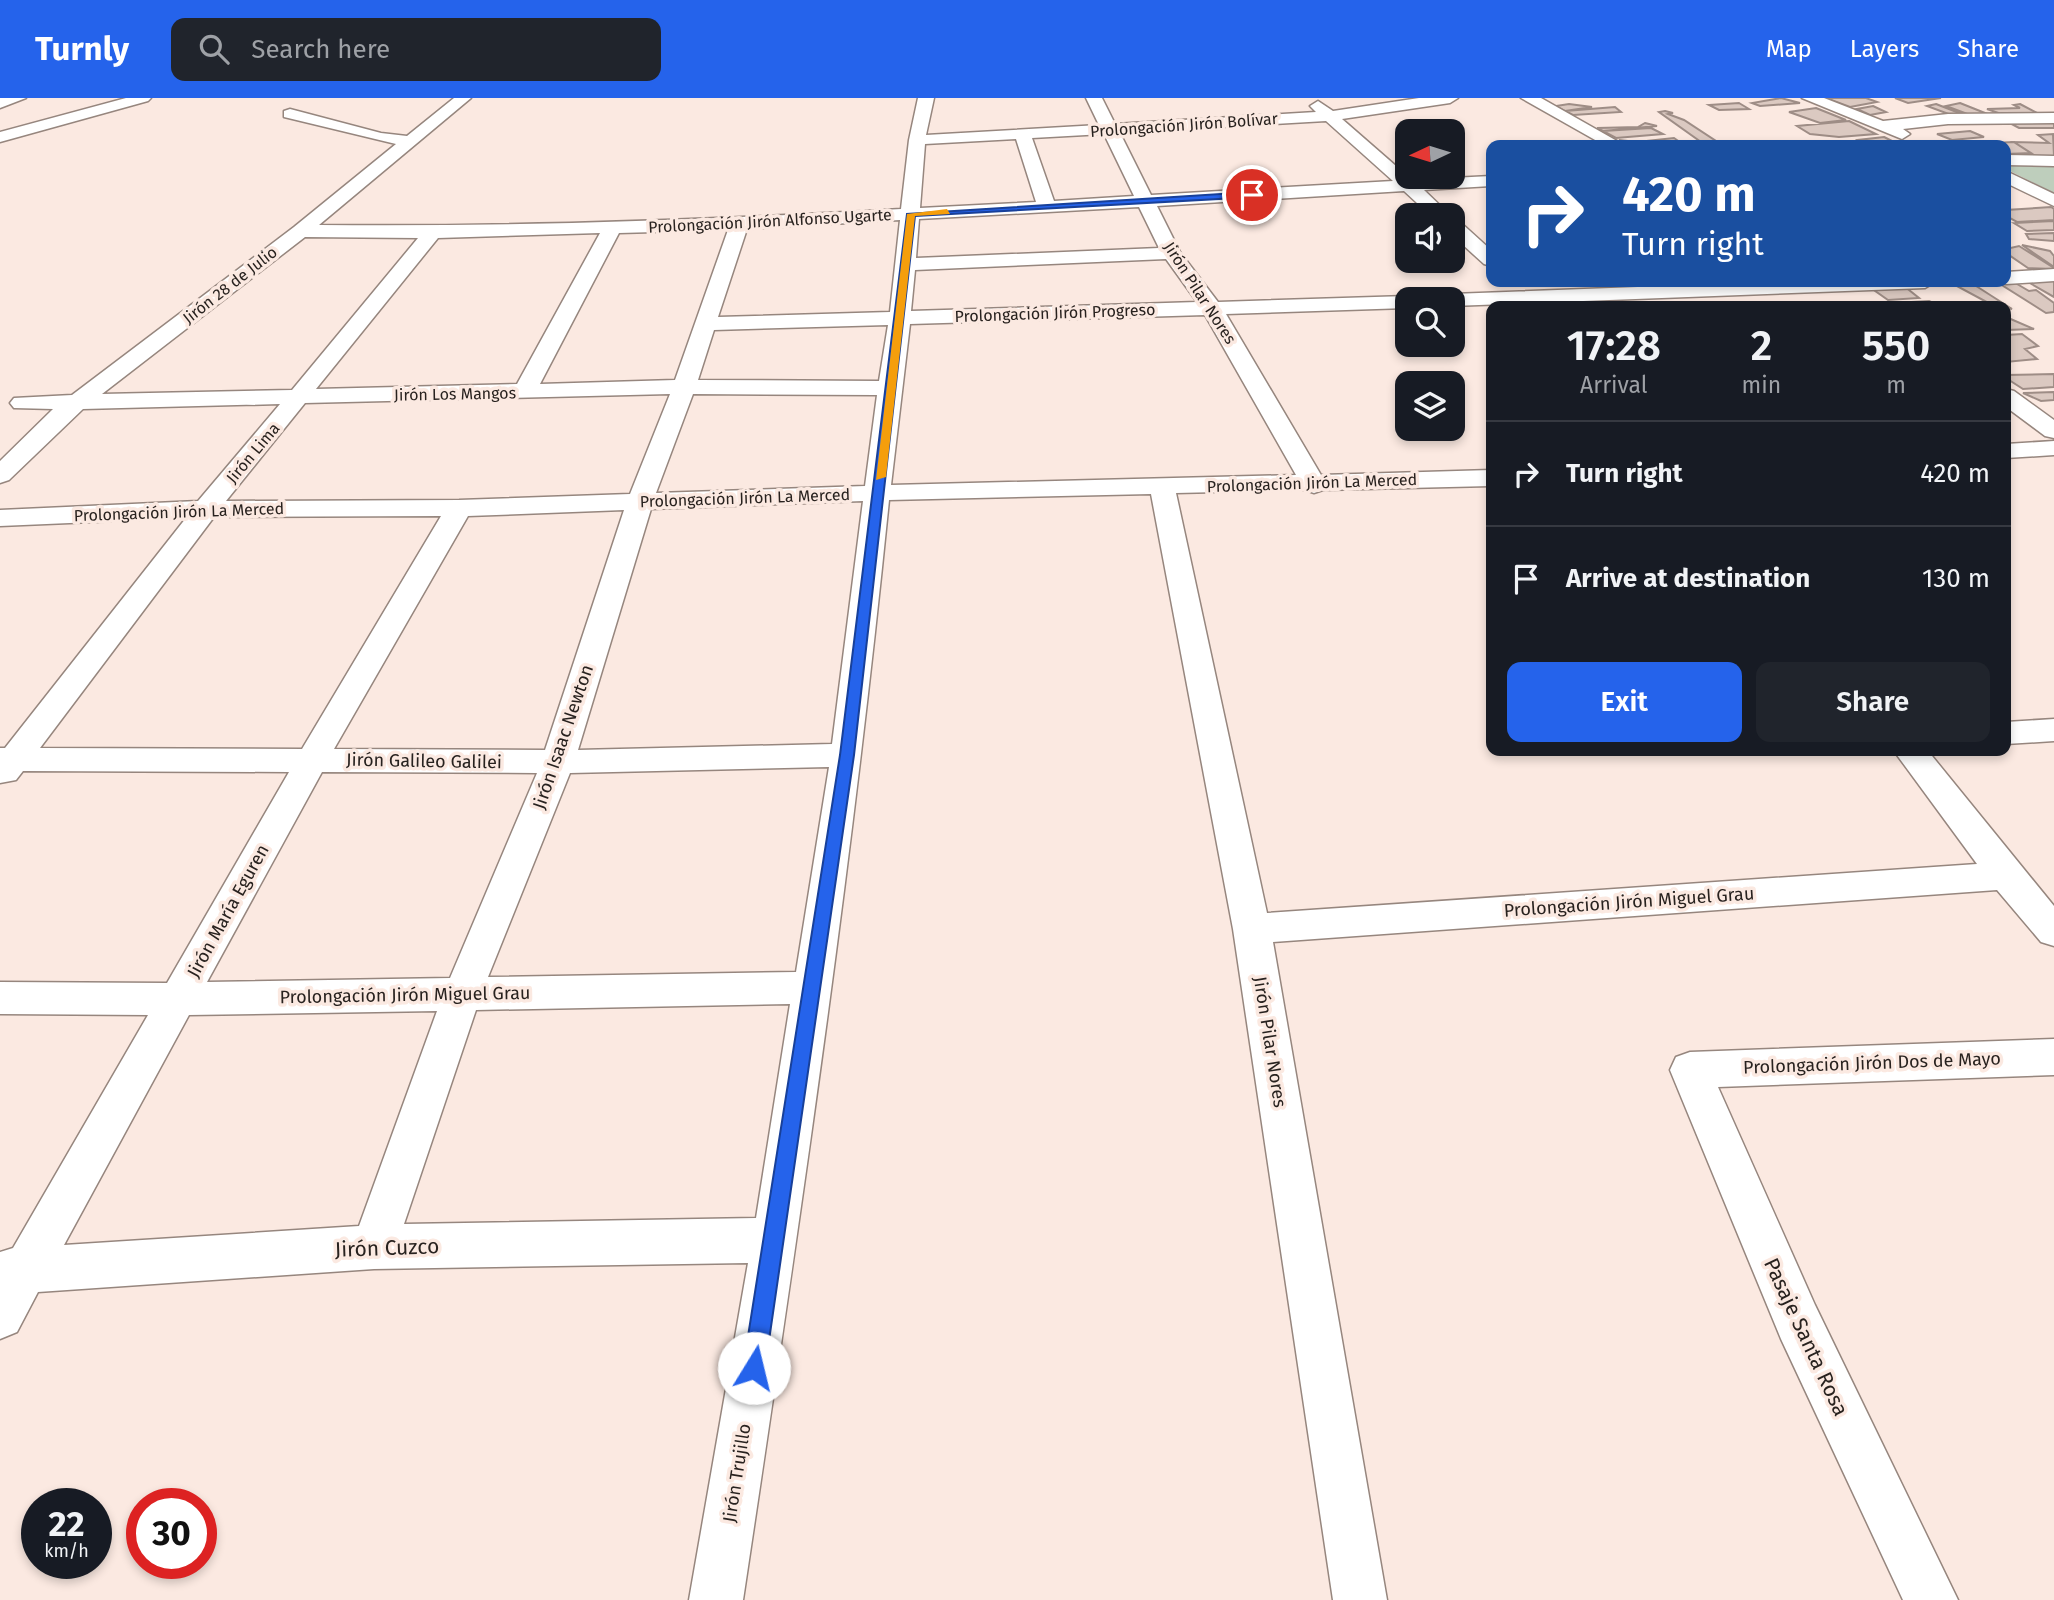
<!DOCTYPE html>
<html lang="en">
<head>
<meta charset="utf-8">
<style>
	body { margin:0; font-family:"Fira Sans",sans-serif; background:#20242c; color:#f1f3f6; height:100vh; display:flex; flex-direction:column; font-size:26px; white-space:nowrap }
	* { box-sizing:border-box; margin:0 }
	p { font-size:23px; color:#9ea1a6 }
	.icon { flex:none; width:38px; height:38px; fill:none; stroke:currentColor; stroke-width:2; stroke-linecap:round; stroke-linejoin:round }
	.map { position:relative; flex:1; overflow:hidden }
	.drawer { position:absolute; left:1486px; top:203px; width:525px; height:455px; display:flex; flex-direction:column; background:#171b24; border-radius:14px; box-shadow:0 4px 10px #0003 }
	.drawer>* { flex:none }
	.top-card { position:absolute; left:1486px; top:42px; width:525px; height:147px; border-radius:14px; box-shadow:0 4px 10px #0003; background:#1a4fa0; color:#fff; overflow:hidden }
	.needle { width:46px; rotate:266deg }
	.tools { position:absolute; left:1395px; top:21px; display:grid; gap:14px }
	.tools a { display:grid; place-items:center; width:70px; height:70px; border-radius:14px; background:#171b24; box-shadow:0 4px 10px #0003; font-size:35px }
	.speed { position:absolute; left:21px; top:1390px; display:flex; gap:14px; font-size:35px; font-weight:700; text-align:center }
	.speed>* { display:grid; place-content:center; width:91px; height:91px; border-radius:50%; background:#171b24; box-shadow:0 4px 10px #0003; line-height:1 }
	.speed small { font-size:18px; font-weight:400 }
	.speed .limit { border:10px solid #d22; background:#fff; color:#111 }
	.pin { position:absolute; display:grid; place-items:center; width:60px; height:60px; color:#fff; margin:-30px; border:4px solid #fff; border-radius:50%; box-shadow:0 2px 7px #0007 }
	.me { position:absolute; width:77px; margin:-38px; rotate:9deg; stroke-linejoin:round; filter:drop-shadow(0 0 5px #0008) }
	.turn { display:flex; align-items:center; gap:24px; height:147px; padding:0 21px; font-size:32px }
	.turn .icon { width:91px; height:91px; stroke-width:2.5 }
	.turn b { display:block; font-size:49px; line-height:60px }
	.eta { display:flex; justify-content:space-evenly; align-items:center; height:119px; text-align:center }
	.eta b { font-size:42px; font-weight:600; line-height:49px }
	.cta { display:flex; gap:14px; margin-top:auto; padding:14px 21px }
	.cta a { flex:1; height:80px; border-radius:14px; background:#2563eb; color:#fff; font-size:28px; font-weight:600; line-height:80px; text-align:center }
	.cta a+a { background:#20242c; color:#f1f3f6 }
	ul { padding:0; list-style:none }
	li { display:flex; align-items:center; gap:21px; height:105px; padding:0 21px; border-top:2px solid #363941 }
	li div { flex:1 }
	li b { display:block; font-size:26px }
	li em { font-style:normal }
	header { display:flex; align-items:center; gap:42px; box-sizing:border-box; height:98px; padding:0 35px; background:#2563eb; color:#fff }
	header strong { font-size:33px }
	nav { display:flex; gap:38px; margin-inline-start:auto; font-size:24px }
	.search { width:490px; height:63px; background:#20242c; display:flex; align-items:center; gap:18px; box-sizing:border-box; padding:0 24px; border-radius:14px; color:#9ea1a6; font-size:26px }
	.map>svg:first-child { display:block }
	.green { fill:#becebc }
	.building { fill:#dbc9c1; stroke:#9e8d86; stroke-width:2 }
	.lines { fill:none; stroke-linecap:round; stroke-linejoin:round }
	.street-casing { stroke:#96867e; stroke-width:3 }
	.street { fill:#fff; fill-rule:evenodd }
	.route { fill:#2563eb; stroke:#184099; stroke-width:2 }
	.slow { fill:#f59e0b }
	.labels { text-anchor:middle; dominant-baseline:central; stroke-width:7; stroke-linejoin:round; paint-order:stroke }
	.far-street-label { font-size:16px; fill:#28221f; stroke:#fbe9e1 }
	.street-label { font-size:18px; fill:#28221f; stroke:#fbe9e1 }
	.near-street-label { font-size:21px; fill:#28221f; stroke:#fbe9e1 }
</style>
</head>
<body>
<header>
<strong>Turnly</strong>
<div class="search"><svg class="icon" aria-label="search" viewBox="0 0 24 24"><circle cx="10" cy="10" r="6"/><path d="M15 15l6 6"/></svg>Search here</div>
<nav><a>Map</a><a>Layers</a><a>Share</a></nav>
</header>
<div class="map">
<svg width="2054" height="1502" viewBox="0 0 2054 1502">
	<rect width="100%" height="100%" fill="#fbe9e1"/>
	<!-- green -->
	<path class="green" d="M2006,66L2054,67V95L2006,71Z"/>
	<!-- building -->
	<path class="building" d="M1781,0L1800,5L1760,8L1752,5Z
		M1826,0H1866L1877,4L1850,9Z
		M1895,0H1941L1908,5Z
		M1739,5L1749,11L1719,12L1709,7Z
		M1960,5L1990,17H1970L1946,8Z
		M1569,6L1592,9L1565,13L1556,8Z
		M1936,6L1967,18H1954L1927,8Z
		M2020,6L2041,17H2004L1987,11L2020,10L2014,7Z
		M1873,8L1886,14L1870,17L1857,11Z
		M1615,9L1621,14L1573,17L1565,13Z
		M1816,10L1846,22L1820,25L1789,14Z
		M1665,13L1673,15L1668,16L1684,22L1716,43L1701,44L1659,14Z
		M2054,21V30H2019L2006,23Z
		M1849,23L1876,36L1839,39L1810,36L1797,28Z
		M1645,25L1657,28L1603,33L1597,30L1638,29Z
		M1651,30L1663,36L1616,40L1603,33Z
		M1970,33L1984,39L1952,42L1937,36Z
		M2053,36L2054,58L2037,59L2014,44L2049,45L2038,37Z
		M1884,39L1894,44L1867,47L1858,42Z
		M1674,40L1684,47H1628L1619,42L1637,44Z
		M2014,44L2031,55L2006,56V47L1991,45Z
		M2051,109L2054,111V122L2017,124L2006,118V112Z
		M2054,123V132L2027,133L2014,125Z
		M2054,135V143L2029,141L2026,136Z
		M2022,147L2050,153L2054,158V169Z
		M2019,148L2054,170V171L2028,170L2006,155V151Z
		M2054,182V199L2028,184Z
		M2012,183L2029,193L2036,192L2054,205V214L2046,215L1997,184Z
		M1973,186L2012,211L1994,208L1955,187Z
		M1904,188L1919,200L1888,202L1871,190Z
		M1929,203L1939,208H1897L1892,205Z
		M2006,219L2034,231L2006,232Z
		M2022,236L2038,248L2025,251L2037,261L2006,264V237Z
		M2054,276V289L2023,291L2006,280V277Z
		M2054,294V302L2041,303L2023,295Z"/>
	<g class="lines">
		<defs>
			<path id="street" d="M0,0H26L0,10Z
				M126,0H151L148,3L0,44V34Z
				M454,0H471L319,127C513,129 707,122 901,111L909,42L918,0H934L926,37L1099,27L1086,0H1102L1115,26L1316,14L1310,8L1318,3L1333,13L1419,0H1458L1450,5L1342,21L1412,82L1491,78V88L1424,92L1450,117H1430L1404,93L1157,108L1180,154L1218,204L1407,198L1415,201H1407V210L1226,216L1321,377L1491,372V388L1323,392L1314,395L1305,392L1176,395L1267,815L1977,766L1894,653H1928L2054,808V848L2041,844L1997,792L1273,844L1387,1502H1333L1233,831L1151,396L889,402C852,771 798,1136 743,1502H689L748,1165L374,1171L38,1194L17,1234L0,1241V1154L13,1150L148,917L0,916V884L167,885L289,674L23,673L16,682L0,685V650H5L186,420L0,428V412L198,403L280,306L83,311L9,382L0,385V363L53,311L14,310L10,305L14,300L72,297L294,129L396,46L284,19V13L290,11L381,35L407,38ZM1326,23L1393,83L1151,97L1120,35ZM1104,36L1134,98L1054,103L1032,40ZM1016,41L1036,104L920,110L925,46ZM1139,109L1159,150L916,160L919,121ZM900,122L890,214L718,219L747,131ZM728,132L675,282L540,286L619,135ZM600,135L517,286L316,291L438,140ZM305,139L418,140L292,292L102,296ZM1166,161L1197,204L911,213L915,172ZM1205,217L1296,377L891,387L910,226ZM888,227L879,283L698,282L714,232ZM670,296L630,396L459,402L226,403L305,305ZM693,296L877,297L865,388L656,395ZM863,403L832,646L578,652L651,411ZM624,412L545,652L334,651L468,418ZM441,418L302,651L40,650L214,419ZM829,669L796,874L488,879L570,675ZM322,674L537,675L450,880L207,884ZM790,906L756,1120L404,1126L476,912ZM437,913L359,1128L64,1147L189,917Z
				M1521,0H1541L1624,47H1604Z
				M1802,0H1824L1883,23L1948,16L2054,15V25L1948,26L1903,31L1910,36L1902,41Z
				M2006,57L2054,58V68L2006,67Z
				M2006,73L2054,96V108L2006,85Z
				M1452,122L1459,123L1491,152V168L1484,166L1452,137Z
				M2054,171V183L2006,186L1999,184H2006V174Z
				M1771,184H1935L1925,190L1452,208V201H1442L1452,196Z
				M2006,291L2014,293L2054,322V340L2045,338L2006,309Z
				M2054,343V357L2006,360V346Z
				M2054,621V643L2006,646V624Z
				M2054,941V977L1718,989L1815,1207L1958,1502H1903L1781,1241L1670,972L1676,959L1690,954Z"/>
		</defs>
		<!-- street casing -->
		<use href="#street" class="street-casing"/>
		<!-- street -->
		<use href="#street" class="street"/>
	</g>
	<!-- route -->
	<path class="route" d="M1252,94L1254,99L915,118L854,657L765,1270L762,1278L754,1282L746,1278L743,1270L840,657L907,116Z"/>
	<!-- slow -->
	<path class="slow" d="M947,111L950,116L915,118L886,379L876,382L907,116Z"/>
	<g class="labels">
		<!-- far-street labels -->
		<g class="far-street-label">
			<text transform="translate(1184 27) rotate(-4)">Prolongación Jirón Bolívar</text>
			<text transform="translate(770 123) rotate(-3)">Prolongación Jirón Alfonso Ugarte</text>
			<text transform="translate(230 187) rotate(-38)">Jirón 28 de Julio</text>
			<text transform="translate(1200 195) rotate(57)">Jirón Pilar Nores</text>
			<text transform="translate(1055 215) rotate(-2)">Prolongación Jirón Progreso</text>
			<text transform="translate(455 296) rotate(-1)">Jirón Los Mangos</text>
			<text transform="translate(253 355) rotate(-50)">Jirón Lima</text>
			<text transform="translate(1312 385) rotate(-2)">Prolongación Jirón La Merced</text>
			<text transform="translate(745 400) rotate(-2)">Prolongación Jirón La Merced</text>
			<text transform="translate(179 414) rotate(-2)">Prolongación Jirón La Merced</text>
		</g>
		<!-- street labels -->
		<g class="street-label">
			<text transform="translate(563 639) rotate(-71)">Jirón Isaac Newton</text>
			<text transform="translate(424 663) rotate(1)">Jirón Galileo Galilei</text>
			<text transform="translate(1629 804) rotate(-4)">Prolongación Jirón Miguel Grau</text>
			<text transform="translate(228 813) rotate(-61)">Jirón María Eguren</text>
			<text transform="translate(405 897) rotate(-1)">Prolongación Jirón Miguel Grau</text>
			<text transform="translate(1270 944) rotate(81)">Jirón Pilar Nores</text>
			<text transform="translate(1872 965) rotate(-2)">Prolongación Jirón Dos de Mayo</text>
			<text transform="translate(737 1375) rotate(-81)">Jirón Trujillo</text>
		</g>
		<!-- near-street labels -->
		<g class="near-street-label">
			<text transform="translate(387 1150) rotate(-2)">Jirón Cuzco</text>
			<text transform="translate(1806 1239) rotate(65)">Pasaje Santa Rosa</text>
		</g>
	</g>
</svg>
<div class="tools">
<a><svg class="needle" viewBox="-14 -14 28 28"><path d="M0-13l5 13h-10z" fill="#e53935"/><path d="M0 13l5-13h-10z" fill="#9ea1a6"/></svg></a>
<a><svg class="icon" aria-label="sound" viewBox="0 0 24 24"><path d="M4 9h4l5-4v14l-5-4H4zM17 9q2 3 0 6"/></svg></a>
<a><svg class="icon" aria-label="search" viewBox="0 0 24 24"><circle cx="10" cy="10" r="6"/><path d="M15 15l6 6"/></svg></a>
<a><svg class="icon" aria-label="layers" viewBox="0 0 24 24"><path d="M12 4l9 5-9 5-9-5zM3 14l9 5 9-5"/></svg></a>
</div>
<div class="speed"><div>22<small>km/h</small></div><div class="limit">30</div></div>
<div class="pin" style="left:1252px;top:97px;background:#d93025"><svg class="icon" aria-label="arrive" viewBox="0 0 24 24"><path d="M6 21V4h12l-3 4 3 4H6"/></svg></div>
<svg class="me" style="left:754px;top:1270px" viewBox="-20 -20 40 40"><circle r="19" fill="#fff"/><path d="M0-13L10 11 0 6-10 11z" fill="#2563eb"/></svg>
<div class="top-card">
<div class="turn"><svg class="icon" aria-label="right" viewBox="0 0 24 24"><path d="M7 20v-9h11M14 6l5 5-5 5"/></svg><div><b>420 m</b>Turn right</div></div>
</div>
<section class="drawer">
<div class="eta">
<div><b>17:28</b><p>Arrival</p></div>
<div><b>2</b><p>min</p></div>
<div><b>550</b><p>m</p></div>
</div>
<ul>
<li><svg class="icon" aria-label="right" viewBox="0 0 24 24"><path d="M7 20v-9h11M14 6l5 5-5 5"/></svg><div><b>Turn right</b></div><em>420 m</em></li>
<li><svg class="icon" aria-label="arrive" viewBox="0 0 24 24"><path d="M6 21V4h12l-3 4 3 4H6"/></svg><div><b>Arrive at destination</b></div><em>130 m</em></li>
</ul>
<div class="cta"><a>Exit</a><a>Share</a></div>
</section>
</div>
</body>
</html>
